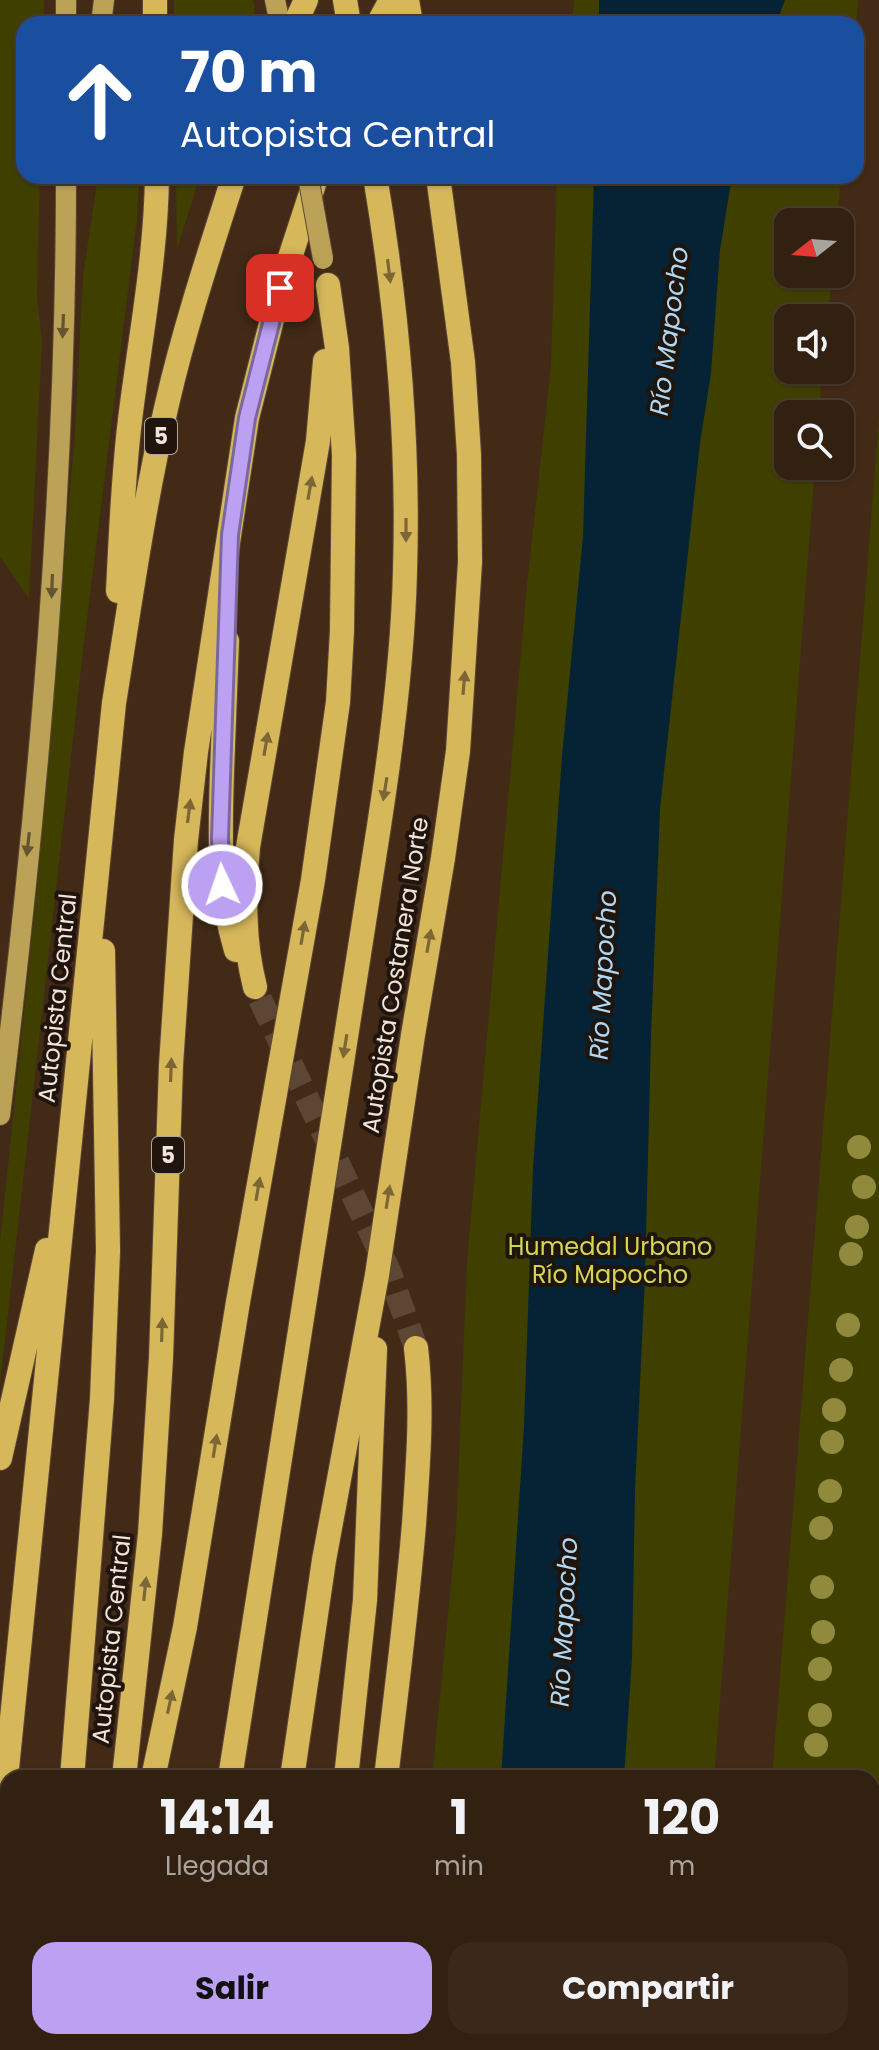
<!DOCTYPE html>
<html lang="es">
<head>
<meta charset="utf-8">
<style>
	body { margin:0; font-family:Poppins,sans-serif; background:#3a281a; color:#f1f3f6; height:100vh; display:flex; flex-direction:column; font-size:30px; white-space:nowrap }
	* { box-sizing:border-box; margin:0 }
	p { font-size:26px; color:#a8a39f }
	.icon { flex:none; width:44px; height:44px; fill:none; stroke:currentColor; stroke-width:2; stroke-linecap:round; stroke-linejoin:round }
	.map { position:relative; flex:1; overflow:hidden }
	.side { position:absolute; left:0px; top:1770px; width:880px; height:280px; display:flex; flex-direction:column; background:#322011; border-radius:24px 24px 0 0; box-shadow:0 2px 6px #0004,0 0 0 2px #4d3e31 }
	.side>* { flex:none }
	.top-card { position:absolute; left:16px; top:16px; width:848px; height:168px; border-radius:24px; box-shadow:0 2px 6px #0004,0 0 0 2px #4d3e31; background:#1a4fa0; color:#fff; overflow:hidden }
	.needle { width:52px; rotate:253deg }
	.fabs { position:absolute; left:774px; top:208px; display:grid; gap:16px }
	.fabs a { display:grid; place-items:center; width:80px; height:80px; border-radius:16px; background:#322011; box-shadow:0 2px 6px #0004,0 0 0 2px #4d3e31; font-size:40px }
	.pin { position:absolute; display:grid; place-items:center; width:68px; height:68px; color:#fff; margin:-34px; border-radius:16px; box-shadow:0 4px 12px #0006 }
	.me { position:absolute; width:88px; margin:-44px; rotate:357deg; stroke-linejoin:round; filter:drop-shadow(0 0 6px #0008) }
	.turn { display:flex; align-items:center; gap:28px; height:168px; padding:0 32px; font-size:36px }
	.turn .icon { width:104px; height:104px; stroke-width:2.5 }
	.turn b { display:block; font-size:56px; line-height:68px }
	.eta { display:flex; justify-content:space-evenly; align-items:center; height:136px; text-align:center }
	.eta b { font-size:48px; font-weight:700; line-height:56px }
	.action { display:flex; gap:16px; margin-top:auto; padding:16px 32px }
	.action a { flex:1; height:92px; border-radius:24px; background:#bca0f2; color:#111; font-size:32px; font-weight:700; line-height:92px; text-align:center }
	.action a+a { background:#3a281a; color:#f1f3f6 }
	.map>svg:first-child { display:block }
	.green { fill:#3f4000 }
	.water { fill:#052334 }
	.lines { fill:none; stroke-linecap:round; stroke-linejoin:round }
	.highway-tunnel { stroke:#5d4634; stroke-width:24; stroke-dasharray:24 12; stroke-linecap:butt }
	.major-casing { stroke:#5e4836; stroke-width:22 }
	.highway-casing { stroke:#5e4836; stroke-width:26 }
	.major { stroke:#bba256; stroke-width:20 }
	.highway { stroke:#d6b85b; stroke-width:24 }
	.major-bridge-casing { stroke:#5e4836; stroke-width:22; stroke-linecap:butt }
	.major-bridge { stroke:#bba256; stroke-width:20 }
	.tree { fill:#91893b }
	.oneway { fill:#7b6634 }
	.oneway2 { fill:#66542e }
	.route-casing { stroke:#7a689d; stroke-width:20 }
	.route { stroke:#bca0f2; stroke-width:14 }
	.labels { text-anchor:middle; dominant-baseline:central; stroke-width:8; stroke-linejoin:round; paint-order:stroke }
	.shield { fill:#20150d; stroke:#b4a59b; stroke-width:2 }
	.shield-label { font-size:22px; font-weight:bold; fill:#f3e3d8 }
	.street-label { font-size:24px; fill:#f3e3d8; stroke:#20150d }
	.park-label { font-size:24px; fill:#d2d658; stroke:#20150d }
	.water-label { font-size:26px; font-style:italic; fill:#aed8f5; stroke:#20150d }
</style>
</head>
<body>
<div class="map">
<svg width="879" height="2050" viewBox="0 0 879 2050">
	<rect width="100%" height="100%" fill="#422a17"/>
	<!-- green -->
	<path class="green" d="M0,0H44V24H24V176H40L37,297L42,342L29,598L0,557Z
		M174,0H253L255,11L250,24H174Z
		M574,0H858L856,25L572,24Z
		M98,176H139L137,219L82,659L0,1384V1242L38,879L75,431L83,276Z
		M176,176H200L177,249Z
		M557,176H841L837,222H788V274H832L828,318H788V370H822L819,414H788V466H815L714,1778H432L456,1532L467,1262L527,585L551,366Z
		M879,418V2050H749L750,2042H872V1778H772Z
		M406,2042H695L694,2050H406Z"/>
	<!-- water -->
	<path class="water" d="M599,0H785L776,24H599Z
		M594,176H732L720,250L711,373L700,443L660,809L651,1036L645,1276L635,1491L632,1659L624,1778H501L524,1426L533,1168L562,756L583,536Z
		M482,2042H595L594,2050H481Z"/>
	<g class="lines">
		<!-- highway-tunnel -->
		<path class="highway-tunnel" d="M260,999L389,1271L416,1348"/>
		<defs>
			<path id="major" d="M66,0V24
				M275,0L280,24
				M101,24L104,0
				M0,1115C38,804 66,490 66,176"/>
			<path id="highway" d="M345,0L349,24
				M407,0L411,24
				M155,24V0
				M295,24L306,0
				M378,24L391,0
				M118,591C121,534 123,477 130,420C140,338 156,258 157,176
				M227,641C225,685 224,728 222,772C220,833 218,891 236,950
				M255,987C243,940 244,895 248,847L318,441L325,361
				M0,1458L47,1250
				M72,1778L102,1399L108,1251L103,951
				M124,1778L150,1534L161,1358L171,1065L186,840L196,752L247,418L280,288L315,181
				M153,1778L185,1627L238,1302L313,880L338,702L342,631L344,455L337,348L328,285
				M230,1778L379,826C392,742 403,657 405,571C409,439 397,306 375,176
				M292,1778L324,1560L377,1275L413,1035L443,858L458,751L470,562L469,455L463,362L438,176
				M346,1778L365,1600L375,1349
				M386,1778C396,1693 407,1609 414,1524C418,1464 423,1407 416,1348
				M0,1838L114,703C130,603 144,502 167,404C185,326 210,251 234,176
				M103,2042L106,2050
				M189,2050L190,2042
				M259,2050L260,2042
				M310,2050L312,2042
				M355,2050V2042"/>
		</defs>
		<!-- major casing -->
		<use href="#major" class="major-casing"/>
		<!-- highway casing -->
		<use href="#highway" class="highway-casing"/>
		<!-- major -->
		<use href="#major" class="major"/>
		<!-- highway -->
		<use href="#highway" class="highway"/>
		<defs>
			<path id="major-bridge" d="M308,176L323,259"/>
		</defs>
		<!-- major-bridge casing -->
		<use href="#major-bridge" class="major-bridge-casing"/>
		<!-- major-bridge -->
		<use href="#major-bridge" class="major-bridge"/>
	</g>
	<!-- trees -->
	<g class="tree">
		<circle cx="859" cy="1147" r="12"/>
		<circle cx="864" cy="1187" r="12"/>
		<circle cx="857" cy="1227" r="12"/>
		<circle cx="851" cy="1254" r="12"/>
		<circle cx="848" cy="1325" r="12"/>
		<circle cx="841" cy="1370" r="12"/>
		<circle cx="834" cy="1410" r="12"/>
		<circle cx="832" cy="1442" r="12"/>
		<circle cx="830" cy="1491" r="12"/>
		<circle cx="821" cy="1528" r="12"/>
		<circle cx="822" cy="1587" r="12"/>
		<circle cx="823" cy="1632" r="12"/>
		<circle cx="820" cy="1669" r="12"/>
		<circle cx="820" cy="1715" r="12"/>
		<circle cx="816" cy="1745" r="12"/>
	</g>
	<!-- one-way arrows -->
	<defs><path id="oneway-solid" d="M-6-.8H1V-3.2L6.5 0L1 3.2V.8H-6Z" transform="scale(2)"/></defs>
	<g class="oneway">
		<use href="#oneway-solid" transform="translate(389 271) rotate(83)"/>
		<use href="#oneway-solid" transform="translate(310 488) rotate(-80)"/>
		<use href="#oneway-solid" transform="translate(406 530) rotate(90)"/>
		<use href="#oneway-solid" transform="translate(464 683) rotate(-85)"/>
		<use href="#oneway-solid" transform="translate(266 744) rotate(-80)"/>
		<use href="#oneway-solid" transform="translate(385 789) rotate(99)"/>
		<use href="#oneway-solid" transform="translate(189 811) rotate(-83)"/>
		<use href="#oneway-solid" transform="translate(303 933) rotate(-80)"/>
		<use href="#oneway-solid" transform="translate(429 941) rotate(-80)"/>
		<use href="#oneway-solid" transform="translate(345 1046) rotate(99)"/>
		<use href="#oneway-solid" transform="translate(171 1070) rotate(-88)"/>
		<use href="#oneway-solid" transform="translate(258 1189) rotate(-80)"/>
		<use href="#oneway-solid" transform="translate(388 1197) rotate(-81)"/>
		<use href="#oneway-solid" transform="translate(162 1330) rotate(-88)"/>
		<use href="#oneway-solid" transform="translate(215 1446) rotate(-81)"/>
		<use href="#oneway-solid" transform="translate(145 1589) rotate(-84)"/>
		<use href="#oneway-solid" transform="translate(170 1702) rotate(-78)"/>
	</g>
	<g class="oneway2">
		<use href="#oneway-solid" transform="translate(63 326) rotate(92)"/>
		<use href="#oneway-solid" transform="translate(52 586) rotate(92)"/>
		<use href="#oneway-solid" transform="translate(28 844) rotate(96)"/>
	</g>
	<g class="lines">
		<defs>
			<path id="route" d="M222,885L220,838L230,535L247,418L280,288"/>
		</defs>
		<!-- route casing -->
		<use href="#route" class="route-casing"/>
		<!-- route -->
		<use href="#route" class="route"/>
	</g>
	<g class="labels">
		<!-- shield labels -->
		<g class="shield">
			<rect x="145" y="418" width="32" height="36" rx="6"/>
			<rect x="152" y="1137" width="32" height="36" rx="6"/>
		</g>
		<g class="shield-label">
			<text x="161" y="436">5</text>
			<text x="168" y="1155">5</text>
		</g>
		<!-- street labels -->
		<g class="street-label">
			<text transform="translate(395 975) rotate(-81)">Autopista Costanera Norte</text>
			<text transform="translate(57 998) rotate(-84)">Autopista Central</text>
			<text transform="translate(111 1639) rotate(-84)">Autopista Central</text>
		</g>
		<!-- park labels -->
		<g class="park-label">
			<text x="610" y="1246">Humedal Urbano<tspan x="610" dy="28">Río Mapocho</tspan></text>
		</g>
		<!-- water labels -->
		<g class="water-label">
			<text transform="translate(669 331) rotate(-83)">Río Mapocho</text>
			<text transform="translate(603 975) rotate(-87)">Río Mapocho</text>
			<text transform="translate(564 1622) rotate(-87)">Río Mapocho</text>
		</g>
	</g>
</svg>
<div class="fabs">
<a><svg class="needle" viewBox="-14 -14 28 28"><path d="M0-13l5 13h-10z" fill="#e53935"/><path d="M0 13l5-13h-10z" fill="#a8a39f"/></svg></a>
<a><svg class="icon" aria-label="sound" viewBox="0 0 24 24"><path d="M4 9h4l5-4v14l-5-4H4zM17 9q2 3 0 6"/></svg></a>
<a><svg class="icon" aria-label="search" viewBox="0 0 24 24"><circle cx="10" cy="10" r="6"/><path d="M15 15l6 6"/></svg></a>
</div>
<div class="pin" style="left:280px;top:288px;background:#d93025"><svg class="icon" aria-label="arrive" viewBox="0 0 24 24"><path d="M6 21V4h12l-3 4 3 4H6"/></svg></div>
<svg class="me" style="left:222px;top:885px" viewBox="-20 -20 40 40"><circle r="17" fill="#bca0f2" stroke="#fff" stroke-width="3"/><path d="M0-11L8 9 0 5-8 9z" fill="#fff"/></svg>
<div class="top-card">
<div class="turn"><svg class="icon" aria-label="ahead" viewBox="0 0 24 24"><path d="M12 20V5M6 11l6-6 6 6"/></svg><div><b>70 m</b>Autopista Central</div></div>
</div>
<section class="side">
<div class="eta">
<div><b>14:14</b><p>Llegada</p></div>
<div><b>1</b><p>min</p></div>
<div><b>120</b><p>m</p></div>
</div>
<div class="action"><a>Salir</a><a>Compartir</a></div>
</section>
</div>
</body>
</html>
